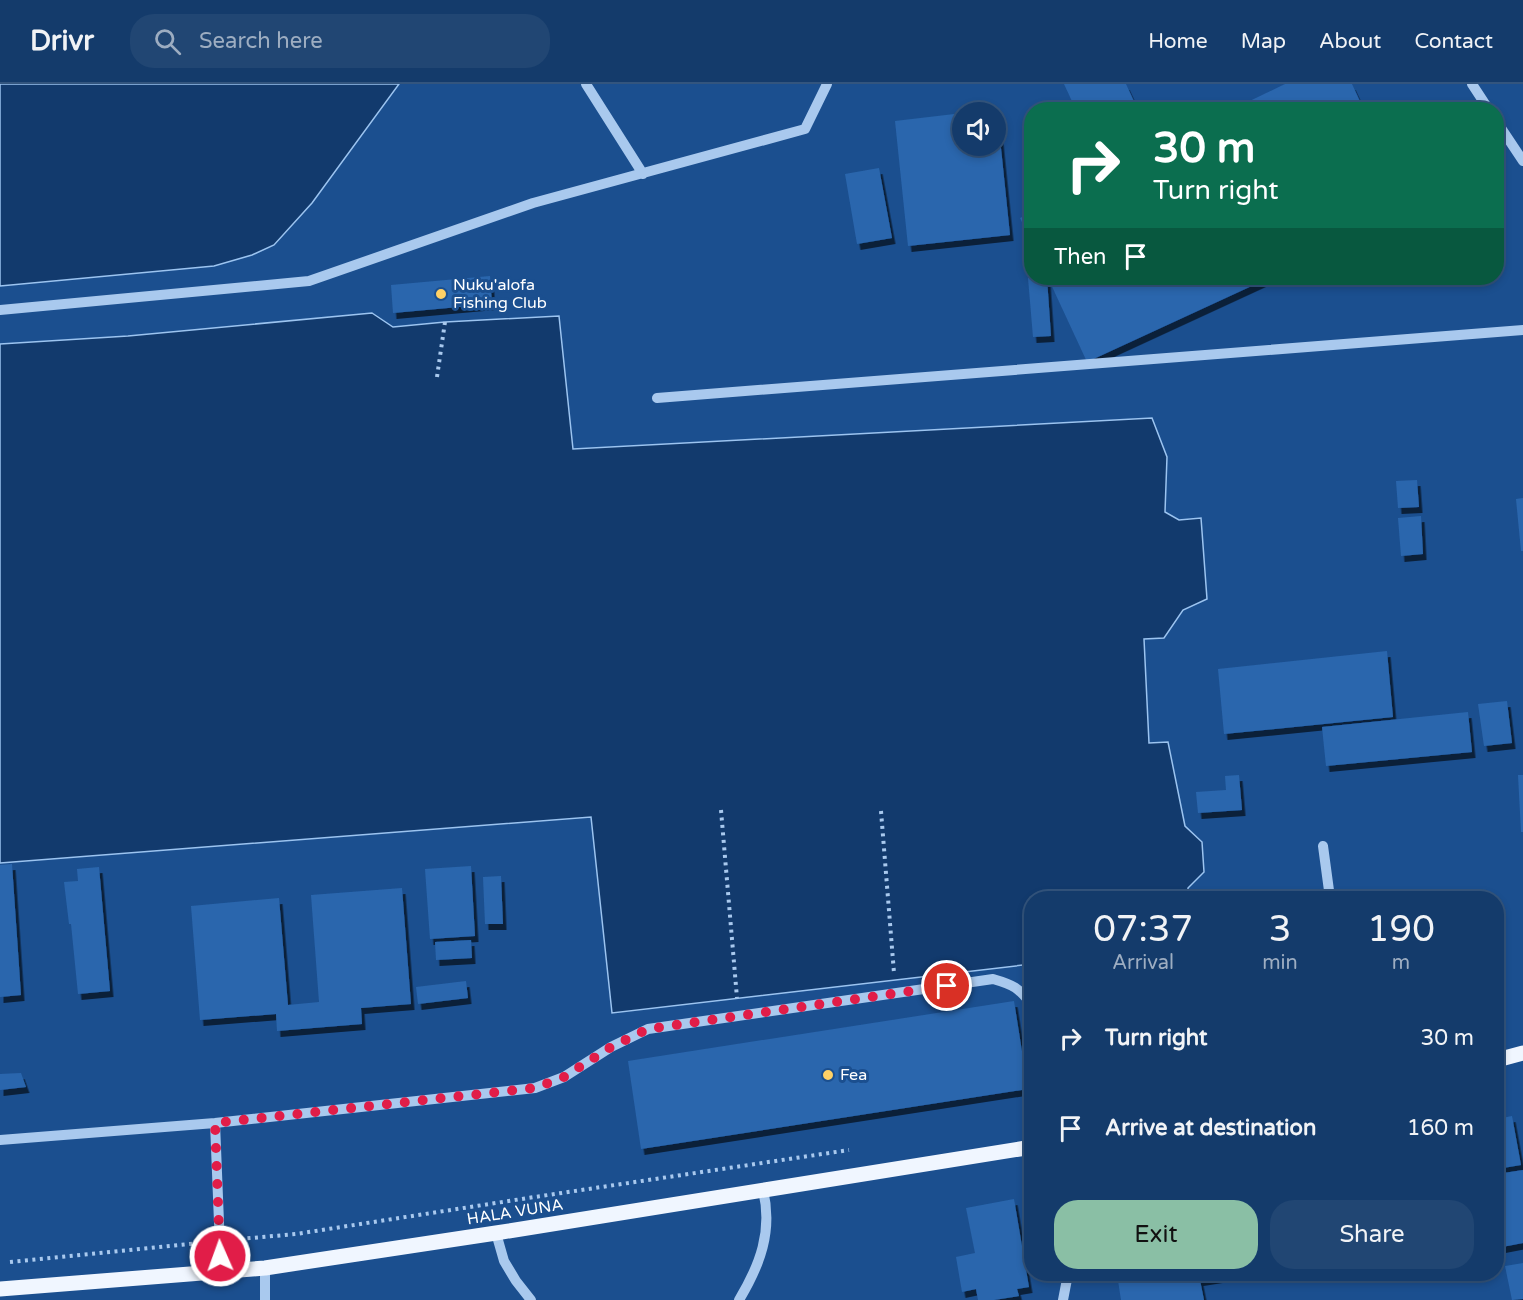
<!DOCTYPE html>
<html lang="en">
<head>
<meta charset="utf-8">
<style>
	body { margin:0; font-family:"Varela Round",sans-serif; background:#214673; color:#f1f3f6; height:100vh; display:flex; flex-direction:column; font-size:22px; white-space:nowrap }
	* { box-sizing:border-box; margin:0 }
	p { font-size:20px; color:#9dadc1 }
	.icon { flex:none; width:33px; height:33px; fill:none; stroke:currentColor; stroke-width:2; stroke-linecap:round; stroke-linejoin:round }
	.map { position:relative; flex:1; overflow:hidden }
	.panel { position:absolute; left:1024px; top:807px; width:480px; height:390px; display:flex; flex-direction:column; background:#143b6b; border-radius:24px; box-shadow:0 3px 9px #0003,0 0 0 2px #33557e }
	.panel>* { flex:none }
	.top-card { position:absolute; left:1024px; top:18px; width:480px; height:183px; border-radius:24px; box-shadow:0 3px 9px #0003,0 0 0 2px #33557e; background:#0b6e4f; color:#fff; overflow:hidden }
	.fabs { position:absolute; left:952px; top:18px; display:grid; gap:12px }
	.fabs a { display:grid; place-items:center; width:54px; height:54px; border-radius:50%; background:#143b6b; box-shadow:0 3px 9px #0003,0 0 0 2px #33557e; font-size:30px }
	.pin { position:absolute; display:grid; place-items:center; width:51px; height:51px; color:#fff; margin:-26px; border:3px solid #fff; border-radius:50%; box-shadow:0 2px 6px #0007 }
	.me { position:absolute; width:66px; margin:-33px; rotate:358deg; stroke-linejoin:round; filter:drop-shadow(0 0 4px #0008) }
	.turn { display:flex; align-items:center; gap:21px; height:126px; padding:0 30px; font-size:27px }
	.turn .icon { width:78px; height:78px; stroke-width:2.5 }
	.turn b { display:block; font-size:42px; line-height:51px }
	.then { display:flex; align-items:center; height:57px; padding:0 30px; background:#0003; gap:12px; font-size:22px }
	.eta { display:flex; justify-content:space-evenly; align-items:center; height:102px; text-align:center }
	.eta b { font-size:36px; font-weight:600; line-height:42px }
	.primary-button { display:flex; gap:12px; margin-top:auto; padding:12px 30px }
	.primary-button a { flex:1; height:69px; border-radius:24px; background:#8abfa5; color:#111; font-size:24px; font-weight:600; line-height:69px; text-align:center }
	.primary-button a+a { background:#214673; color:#f1f3f6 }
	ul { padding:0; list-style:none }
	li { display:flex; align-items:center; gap:18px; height:90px; padding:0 30px }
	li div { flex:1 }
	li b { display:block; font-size:22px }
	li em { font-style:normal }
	header { display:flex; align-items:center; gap:36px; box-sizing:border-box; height:84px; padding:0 30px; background:#143b6b; border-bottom:2px solid #33557e }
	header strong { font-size:28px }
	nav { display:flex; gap:33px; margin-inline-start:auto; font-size:21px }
	.search { width:420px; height:54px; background:#214673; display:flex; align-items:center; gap:15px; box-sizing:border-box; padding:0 21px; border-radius:24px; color:#9dadc1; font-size:22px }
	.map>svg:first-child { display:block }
	.water { fill:#123a6d; stroke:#9cc4f0; stroke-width:1.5 }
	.building { fill:#2a66ad; filter:url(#shadow) }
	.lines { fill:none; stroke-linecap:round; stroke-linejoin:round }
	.path { stroke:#a9c9ee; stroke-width:4; stroke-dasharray:3 4.5; stroke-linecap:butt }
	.minor { stroke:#a9c9ee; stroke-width:10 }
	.major { stroke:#f0f6ff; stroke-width:15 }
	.route { stroke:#e11d48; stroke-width:10; stroke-dasharray:0 18 }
	.poi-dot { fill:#ffd166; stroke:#1b4f8f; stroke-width:2 }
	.labels { text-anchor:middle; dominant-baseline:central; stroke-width:6; stroke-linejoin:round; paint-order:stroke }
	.poi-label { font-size:16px; fill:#fff; stroke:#1b4f8f; text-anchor:start }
	.street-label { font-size:16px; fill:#fff; stroke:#1b4f8f }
</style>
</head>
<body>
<header>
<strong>Drivr</strong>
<div class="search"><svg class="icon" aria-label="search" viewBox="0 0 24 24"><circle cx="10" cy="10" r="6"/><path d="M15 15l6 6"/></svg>Search here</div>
<nav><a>Home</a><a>Map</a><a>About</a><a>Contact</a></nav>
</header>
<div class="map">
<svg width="1523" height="1216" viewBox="0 0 1523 1216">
	<defs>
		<filter id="shadow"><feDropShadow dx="3.5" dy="6" stdDeviation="0" flood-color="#0009"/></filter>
	</defs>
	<rect width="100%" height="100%" fill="#1b4f8f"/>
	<!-- water -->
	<path class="water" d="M0,0H399L312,119L274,161L252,171L214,182L0,202Z
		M372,229L393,243L445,238L559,232L573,365L1152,334L1167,373L1165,428L1179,436L1201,434L1207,515L1183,526L1164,554L1144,555L1149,659L1168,658L1185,742L1202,758L1204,788L1188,804V814H1032V880L612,929L591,733L0,779V260L128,252Z"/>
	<!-- building -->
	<path class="building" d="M1064,0H1126L1138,26H1076Z
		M1285,0H1352L1364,26H1231Z
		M963,29V62H996V36L998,35L1010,151L908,162L895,37Z
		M879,84L892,154L857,160L845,90Z
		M1032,128V159L1020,134Z
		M490,192L492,220L393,229L391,201Z
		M1028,194H1047L1051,252L1033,253Z
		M1048,194H1269L1087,278Z
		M1417,396L1419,423L1398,424L1396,397Z
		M1523,414V467H1521L1516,415Z
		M1421,432L1423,470L1401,472L1398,434Z
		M1387,567L1393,633L1224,650L1218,585Z
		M1507,617L1512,659L1484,662L1478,620Z
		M1468,628L1472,668L1326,682L1322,643Z
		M1239,691L1242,726L1198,729L1196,708L1226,706L1225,692Z
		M1518,691H1523V748H1521Z
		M12,780L21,911L0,913V781Z
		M471,782L475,852L430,855L425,785Z
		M99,783L110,907L78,910L71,840H69L64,798L78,797L77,785Z
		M501,792L503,840H485L483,793Z
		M402,804L411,920L361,924L362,940L277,947L276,930L200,936L191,822L279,814L288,921L319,918L311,811Z
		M471,856L472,874L436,876L435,858Z
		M466,897L468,914L418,920L416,903Z
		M1014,917L1028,1005L641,1065L628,977Z
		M21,989L26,1003L0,1006V990Z
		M1512,1032L1521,1081L1497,1085V1035Z
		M1523,1086V1159L1497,1164V1090Z
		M1014,1115L1029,1203L1017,1205L1019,1212L994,1216H978L976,1205L962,1208L956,1173L975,1169L966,1124Z
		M1523,1179V1215L1512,1216L1505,1182Z
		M1117,1190H1232V1191L1200,1196L1204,1216H1121Z"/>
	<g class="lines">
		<!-- path -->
		<path class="path" d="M437,293L445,238
			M721,726L737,914
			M881,727L894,889
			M240,1155L296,1150L528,1114L849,1066
			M10,1178L199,1159"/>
		<!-- minor -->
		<path class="minor" d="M586,0L643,90
			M1472,0L1489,26
			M1497,38L1523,77
			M0,226L309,197L533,119L805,45L827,0
			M657,314L1523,246
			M1323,762L1330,814
			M215,1039L221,1188
			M0,1056L215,1039L535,1004L564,993L611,963L648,945L993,895C1014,901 1019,904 1032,921
			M496,1149L504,1177L516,1197L531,1216
			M265,1184V1216
			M739,1216C760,1181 773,1147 763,1106
			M1063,1216L1068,1190"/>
		<!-- major -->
		<path class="major" d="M1497,976L1523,969
			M0,1205L265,1184L496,1149L1032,1063"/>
	</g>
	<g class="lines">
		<!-- route -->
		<path class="route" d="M220,1172L215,1039L535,1004L564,993L611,963L648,945L947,902"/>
	</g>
	<!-- markers -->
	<g class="poi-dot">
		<circle cx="441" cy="210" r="6"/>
		<circle cx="828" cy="991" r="6"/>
	</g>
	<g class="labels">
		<!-- poi labels -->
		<g class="poi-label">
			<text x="453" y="201">Nuku'alofa<tspan x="453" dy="18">Fishing Club</tspan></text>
			<text x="840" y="991">Fea</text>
		</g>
		<!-- street labels -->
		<g class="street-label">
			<text transform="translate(515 1128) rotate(-9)">HALA VUNA</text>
		</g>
	</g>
</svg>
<div class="fabs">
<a><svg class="icon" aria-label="sound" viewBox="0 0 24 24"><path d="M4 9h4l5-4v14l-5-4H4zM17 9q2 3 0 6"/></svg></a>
</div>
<div class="pin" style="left:947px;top:902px;background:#d93025"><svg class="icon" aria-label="arrive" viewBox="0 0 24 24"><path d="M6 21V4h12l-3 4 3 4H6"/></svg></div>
<svg class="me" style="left:220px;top:1172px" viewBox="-20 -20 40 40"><circle r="17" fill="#e11d48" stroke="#fff" stroke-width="3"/><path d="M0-11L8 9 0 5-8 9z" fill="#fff"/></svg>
<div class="top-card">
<div class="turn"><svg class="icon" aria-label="right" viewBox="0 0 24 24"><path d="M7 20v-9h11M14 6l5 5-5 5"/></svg><div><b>30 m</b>Turn right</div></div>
<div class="then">Then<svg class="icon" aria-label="arrive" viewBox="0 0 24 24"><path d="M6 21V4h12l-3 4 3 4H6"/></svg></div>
</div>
<section class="panel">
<div class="eta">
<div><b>07:37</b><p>Arrival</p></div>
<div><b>3</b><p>min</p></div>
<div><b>190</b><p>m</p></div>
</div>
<ul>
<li><svg class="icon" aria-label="right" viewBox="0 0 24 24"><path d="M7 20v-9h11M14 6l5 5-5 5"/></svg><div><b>Turn right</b></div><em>30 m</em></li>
<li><svg class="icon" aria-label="arrive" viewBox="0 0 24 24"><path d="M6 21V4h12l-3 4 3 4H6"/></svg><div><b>Arrive at destination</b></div><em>160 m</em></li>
</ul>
<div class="primary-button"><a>Exit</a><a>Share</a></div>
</section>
</div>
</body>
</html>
